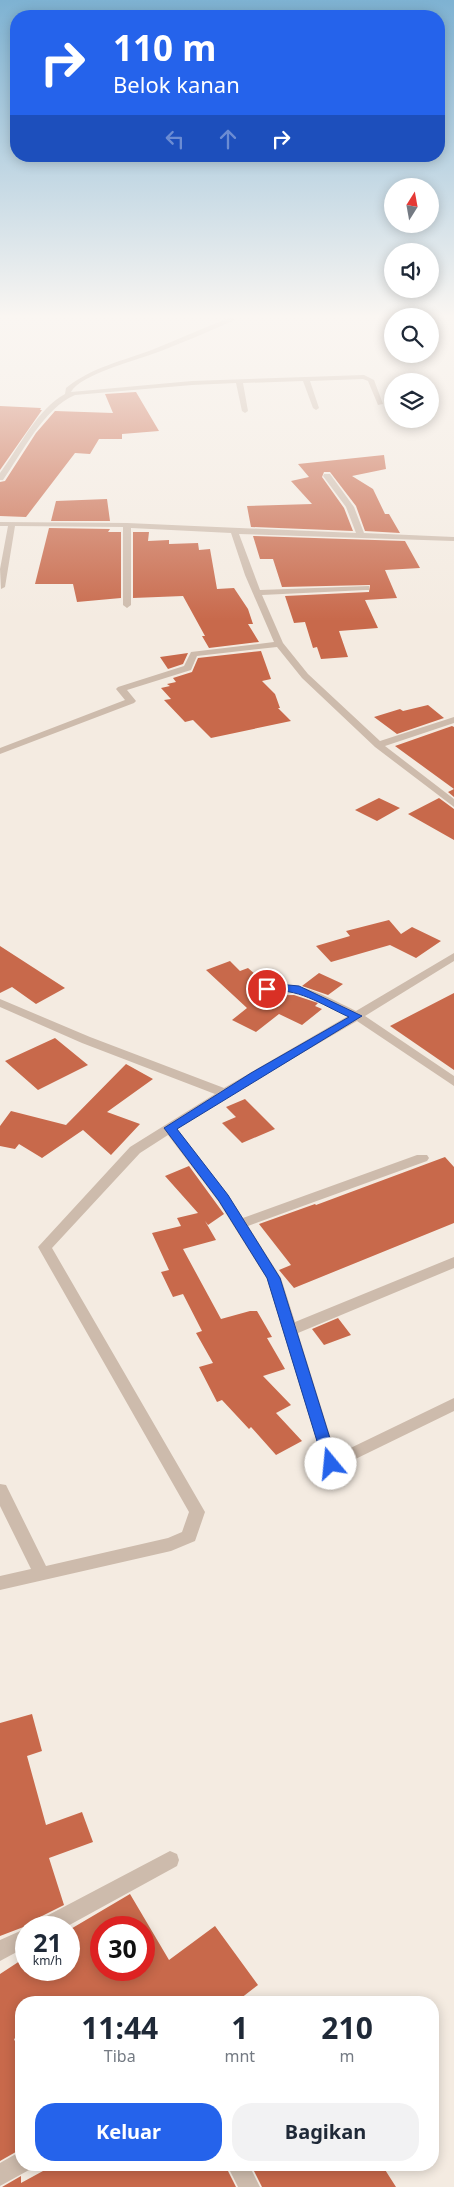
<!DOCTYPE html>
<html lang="id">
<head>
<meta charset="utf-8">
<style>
	body { margin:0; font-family:"Noto Sans",sans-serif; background:#f2f2f3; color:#1f2937; height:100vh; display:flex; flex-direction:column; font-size:19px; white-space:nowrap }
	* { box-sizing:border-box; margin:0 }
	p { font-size:16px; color:#747a83 }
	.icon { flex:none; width:28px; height:28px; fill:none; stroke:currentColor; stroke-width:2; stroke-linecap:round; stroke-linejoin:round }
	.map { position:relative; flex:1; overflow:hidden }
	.drawer { position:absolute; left:15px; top:1996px; width:424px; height:175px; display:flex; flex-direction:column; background:#fff; border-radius:20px; box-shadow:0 2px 12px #0003 }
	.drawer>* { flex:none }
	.banner { position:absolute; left:10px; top:10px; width:435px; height:152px; border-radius:20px; box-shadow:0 2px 12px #0003; background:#2563eb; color:#fff; overflow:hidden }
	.needle { width:32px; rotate:11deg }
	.fabs { position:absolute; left:384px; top:178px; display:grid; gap:10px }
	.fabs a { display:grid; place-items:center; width:55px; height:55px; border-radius:50%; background:#fff; box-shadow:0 2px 12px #0003; font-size:25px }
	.speed { position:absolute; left:15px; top:1916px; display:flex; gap:10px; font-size:25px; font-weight:700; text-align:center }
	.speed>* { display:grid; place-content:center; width:65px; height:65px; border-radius:50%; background:#fff; box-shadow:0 2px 12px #0003; line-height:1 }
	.speed small { font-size:12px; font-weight:400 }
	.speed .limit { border:8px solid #d22; background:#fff; color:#111 }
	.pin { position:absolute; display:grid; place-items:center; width:42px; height:42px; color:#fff; margin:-21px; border:2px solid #fff; border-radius:50%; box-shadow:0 1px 5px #0007 }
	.me { position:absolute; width:55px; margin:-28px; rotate:343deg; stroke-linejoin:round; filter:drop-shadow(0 0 4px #0008) }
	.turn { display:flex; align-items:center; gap:18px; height:105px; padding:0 20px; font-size:22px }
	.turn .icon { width:65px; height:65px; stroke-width:2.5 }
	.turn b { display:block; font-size:35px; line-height:42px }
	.lanes { display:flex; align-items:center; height:48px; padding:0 20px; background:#0003; justify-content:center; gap:25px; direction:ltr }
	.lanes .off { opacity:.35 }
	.eta { display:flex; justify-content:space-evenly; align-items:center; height:85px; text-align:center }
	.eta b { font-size:30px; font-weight:700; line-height:35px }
	.cta { display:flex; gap:10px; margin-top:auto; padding:10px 20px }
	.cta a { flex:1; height:58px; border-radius:20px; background:#2563eb; color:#fff; font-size:20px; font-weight:700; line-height:58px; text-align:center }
	.cta a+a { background:#f2f2f3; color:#1f2937 }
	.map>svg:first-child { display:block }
	.building { fill:#c8694b; fill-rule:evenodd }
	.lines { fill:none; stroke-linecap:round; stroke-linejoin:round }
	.minor { fill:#cdbbac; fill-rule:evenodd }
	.route { fill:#2563eb; stroke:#184099 }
</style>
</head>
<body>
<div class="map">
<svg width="454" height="2187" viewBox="0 0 454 2187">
	<rect width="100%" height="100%" fill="#f4ebe1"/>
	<!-- building -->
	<path class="building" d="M136,392L159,431L122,434V439H99L90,454L75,453L26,517L0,516V482L5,481L36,433L55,411L113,413L105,394Z
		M0,406L41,408L40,410H42L0,470Z
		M384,455L386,469L352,476L373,489L385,514H389L400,533L365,531L356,506L330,472H324L322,477L344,508L353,531L251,527L247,506L312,504L291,481L309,477L298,464Z
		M107,499L110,521H51L56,501Z
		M49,528L110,529L108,532H121V598L77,602L73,584H35Z
		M133,532H149L148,541L169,540V544L198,543L199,550L210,549L217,589L234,588L248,609L253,624H248L259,642L209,648L202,636H205L183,596L133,598Z
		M253,536L405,541L420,568L385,570L397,598L365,600L378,628L339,631L348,657L321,659L317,647L313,648L305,622L294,623L285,596L369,592L370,585L282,587L273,559H260Z
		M261,651L271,679L262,681L275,694L280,708H278L291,721L211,738L193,720L185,722L164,700L171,699L161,688L170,686L167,684L176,682L173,678L192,672L198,658Z
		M188,653L183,664L168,669L160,657Z
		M428,705L444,718L397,734L374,717L400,709L403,711Z
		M452,726L454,727V797L448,792L454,789L395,746Z
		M379,798L400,808L377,821L355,810Z
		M439,798L454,809V840L408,814Z
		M389,920L401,934L412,927L441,941L416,958L390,945L331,962L316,946L350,936L346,931Z
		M0,946L65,988L36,1004L12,987L0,993Z
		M230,961L240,971L248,968L266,984L252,987L249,990V993L256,996L294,995L318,1003L315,1006L322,1009L302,1025L279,1014L256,1032L232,1020L247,1008L206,970Z
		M319,973L343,984L328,995L302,986Z
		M454,993V1070L390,1026Z
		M55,1038L88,1065L38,1090L5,1061Z
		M126,1064L153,1079L107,1112L140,1124L111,1155L83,1130L42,1158L19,1144L15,1149L0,1146V1126L11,1111L66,1125Z
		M245,1099L275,1129L242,1143L222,1123L236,1117L226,1107Z
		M445,1157L454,1167V1223L294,1288L279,1270L291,1265L259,1224L315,1204L316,1205Z
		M189,1166L224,1214L208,1225L205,1221L216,1240L183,1249L221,1319L250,1311H257L272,1337L267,1338L285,1369L263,1376L291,1405L276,1413L302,1441L276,1455L251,1427L249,1429L222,1400L217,1402L199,1367L213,1363L196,1333L202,1331L183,1294L173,1297L161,1272L169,1270L152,1233L181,1226L177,1218L198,1213L165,1176Z
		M338,1318L351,1335L324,1345L312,1329Z
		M32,1714L42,1751L27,1756L46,1825L82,1812L93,1842L49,1858L64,1905L36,1919L34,1923L0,1936V1723Z
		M130,1894L169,1960L215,1926L258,1985L236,2002H21V2034L14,2039L21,2055V2149L0,2161V1974L26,1957V1970H69V1930ZM101,1928H144V1970H101Z
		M54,2165H225L236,2187H2L21,2176V2183Z
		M251,2165H382L396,2187H262Z"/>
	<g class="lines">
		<!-- minor -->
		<path class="minor" d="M233,317L235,320C210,331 186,341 161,351C141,359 80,374 71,392L192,381L364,375L374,380L383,404L378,405L368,381L363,379L310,381L319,408L316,410L313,408L303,381L243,383L248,411L245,413L242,411L236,383L192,385L75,395C44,408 22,453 3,480H0V473C18,449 38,408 65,394L66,388C92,367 123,361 154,349C180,339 206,326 233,317Z
			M324,474H330L354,507L364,533L454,537V541L239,534L260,590L369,586V590H366L262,595L283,643L308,674L380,741L454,717V723L385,746L454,799V807L375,747L302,678L277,647L197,656L191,670L127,690L136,701L134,703L0,754V748L125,700L116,689L118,687L184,666L191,652L274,642L245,575L231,533L131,528V605L127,608L123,605V527L15,526L5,587L1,589L0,569L8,526H0V522L127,523L356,533L346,507L323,476Z
			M454,953V961L365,1016L454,1076V1086L357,1021L229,1096L177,1129L228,1195L243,1218L417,1155H427L429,1158L427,1161L248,1226L281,1278L295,1322L454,1257V1268L298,1333L336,1455L454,1398V1411L337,1468L331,1470L325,1468L267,1279L218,1201L168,1135L140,1153L52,1248L205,1512L195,1541L171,1551L0,1590V1576L31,1569L0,1506V1484L6,1485L46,1566L168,1538L182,1532L189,1512L38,1247L130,1147L215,1094L82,1043L0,1007V999L90,1037L224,1088L348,1016C311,998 299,987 256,994L250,991L252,989C297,977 318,993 356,1011Z
			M170,1851L177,1854L179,1860L177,1866L64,1928H35L37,1921Z
			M27,1928L26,1947L0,1961V1940Z
			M21,2151V2165H30L29,2170L0,2186V2163Z
			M227,2165H249L260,2187H238Z"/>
	</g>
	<!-- sky -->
	<linearGradient id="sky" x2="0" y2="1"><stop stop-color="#7eb2d2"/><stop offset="0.51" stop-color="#faf6f2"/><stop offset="1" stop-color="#faf6f2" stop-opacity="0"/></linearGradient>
	<rect width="454" height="621" fill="url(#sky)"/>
	<!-- route -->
	<path class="route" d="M278,984L299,986L362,1016L177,1129L228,1195L280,1278L338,1464L336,1468L331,1470L326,1468L324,1464L267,1278L219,1201L164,1128L251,1073L349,1017C322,1005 296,986 267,992L262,989L263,987Z"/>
</svg>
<div class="fabs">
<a><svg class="needle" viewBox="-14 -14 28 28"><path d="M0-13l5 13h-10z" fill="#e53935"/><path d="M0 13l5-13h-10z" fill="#747a83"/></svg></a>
<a><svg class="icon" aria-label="sound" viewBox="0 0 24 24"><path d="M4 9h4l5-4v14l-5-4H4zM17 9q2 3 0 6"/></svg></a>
<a><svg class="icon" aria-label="search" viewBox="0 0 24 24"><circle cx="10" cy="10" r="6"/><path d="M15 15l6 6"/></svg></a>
<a><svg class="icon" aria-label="layers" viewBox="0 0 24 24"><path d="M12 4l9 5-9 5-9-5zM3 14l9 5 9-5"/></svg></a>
</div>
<div class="speed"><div>21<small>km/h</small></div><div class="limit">30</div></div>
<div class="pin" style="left:267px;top:989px;background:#d93025"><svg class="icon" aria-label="arrive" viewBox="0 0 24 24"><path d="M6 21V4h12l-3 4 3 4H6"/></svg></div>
<svg class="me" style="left:331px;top:1464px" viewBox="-20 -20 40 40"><circle r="19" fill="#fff"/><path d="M0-13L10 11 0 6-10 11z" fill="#2563eb"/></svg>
<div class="banner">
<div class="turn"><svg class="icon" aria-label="right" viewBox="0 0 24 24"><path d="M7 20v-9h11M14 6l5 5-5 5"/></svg><div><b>110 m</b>Belok kanan</div></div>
<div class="lanes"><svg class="icon off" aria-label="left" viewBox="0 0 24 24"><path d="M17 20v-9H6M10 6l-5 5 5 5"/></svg><svg class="icon off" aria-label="ahead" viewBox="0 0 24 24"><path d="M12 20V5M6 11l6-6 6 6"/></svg><svg class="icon" aria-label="right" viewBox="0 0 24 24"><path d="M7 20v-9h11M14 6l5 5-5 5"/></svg></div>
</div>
<section class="drawer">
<div class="eta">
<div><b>11:44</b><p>Tiba</p></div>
<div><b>1</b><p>mnt</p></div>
<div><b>210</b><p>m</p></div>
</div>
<div class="cta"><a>Keluar</a><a>Bagikan</a></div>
</section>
</div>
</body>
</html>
